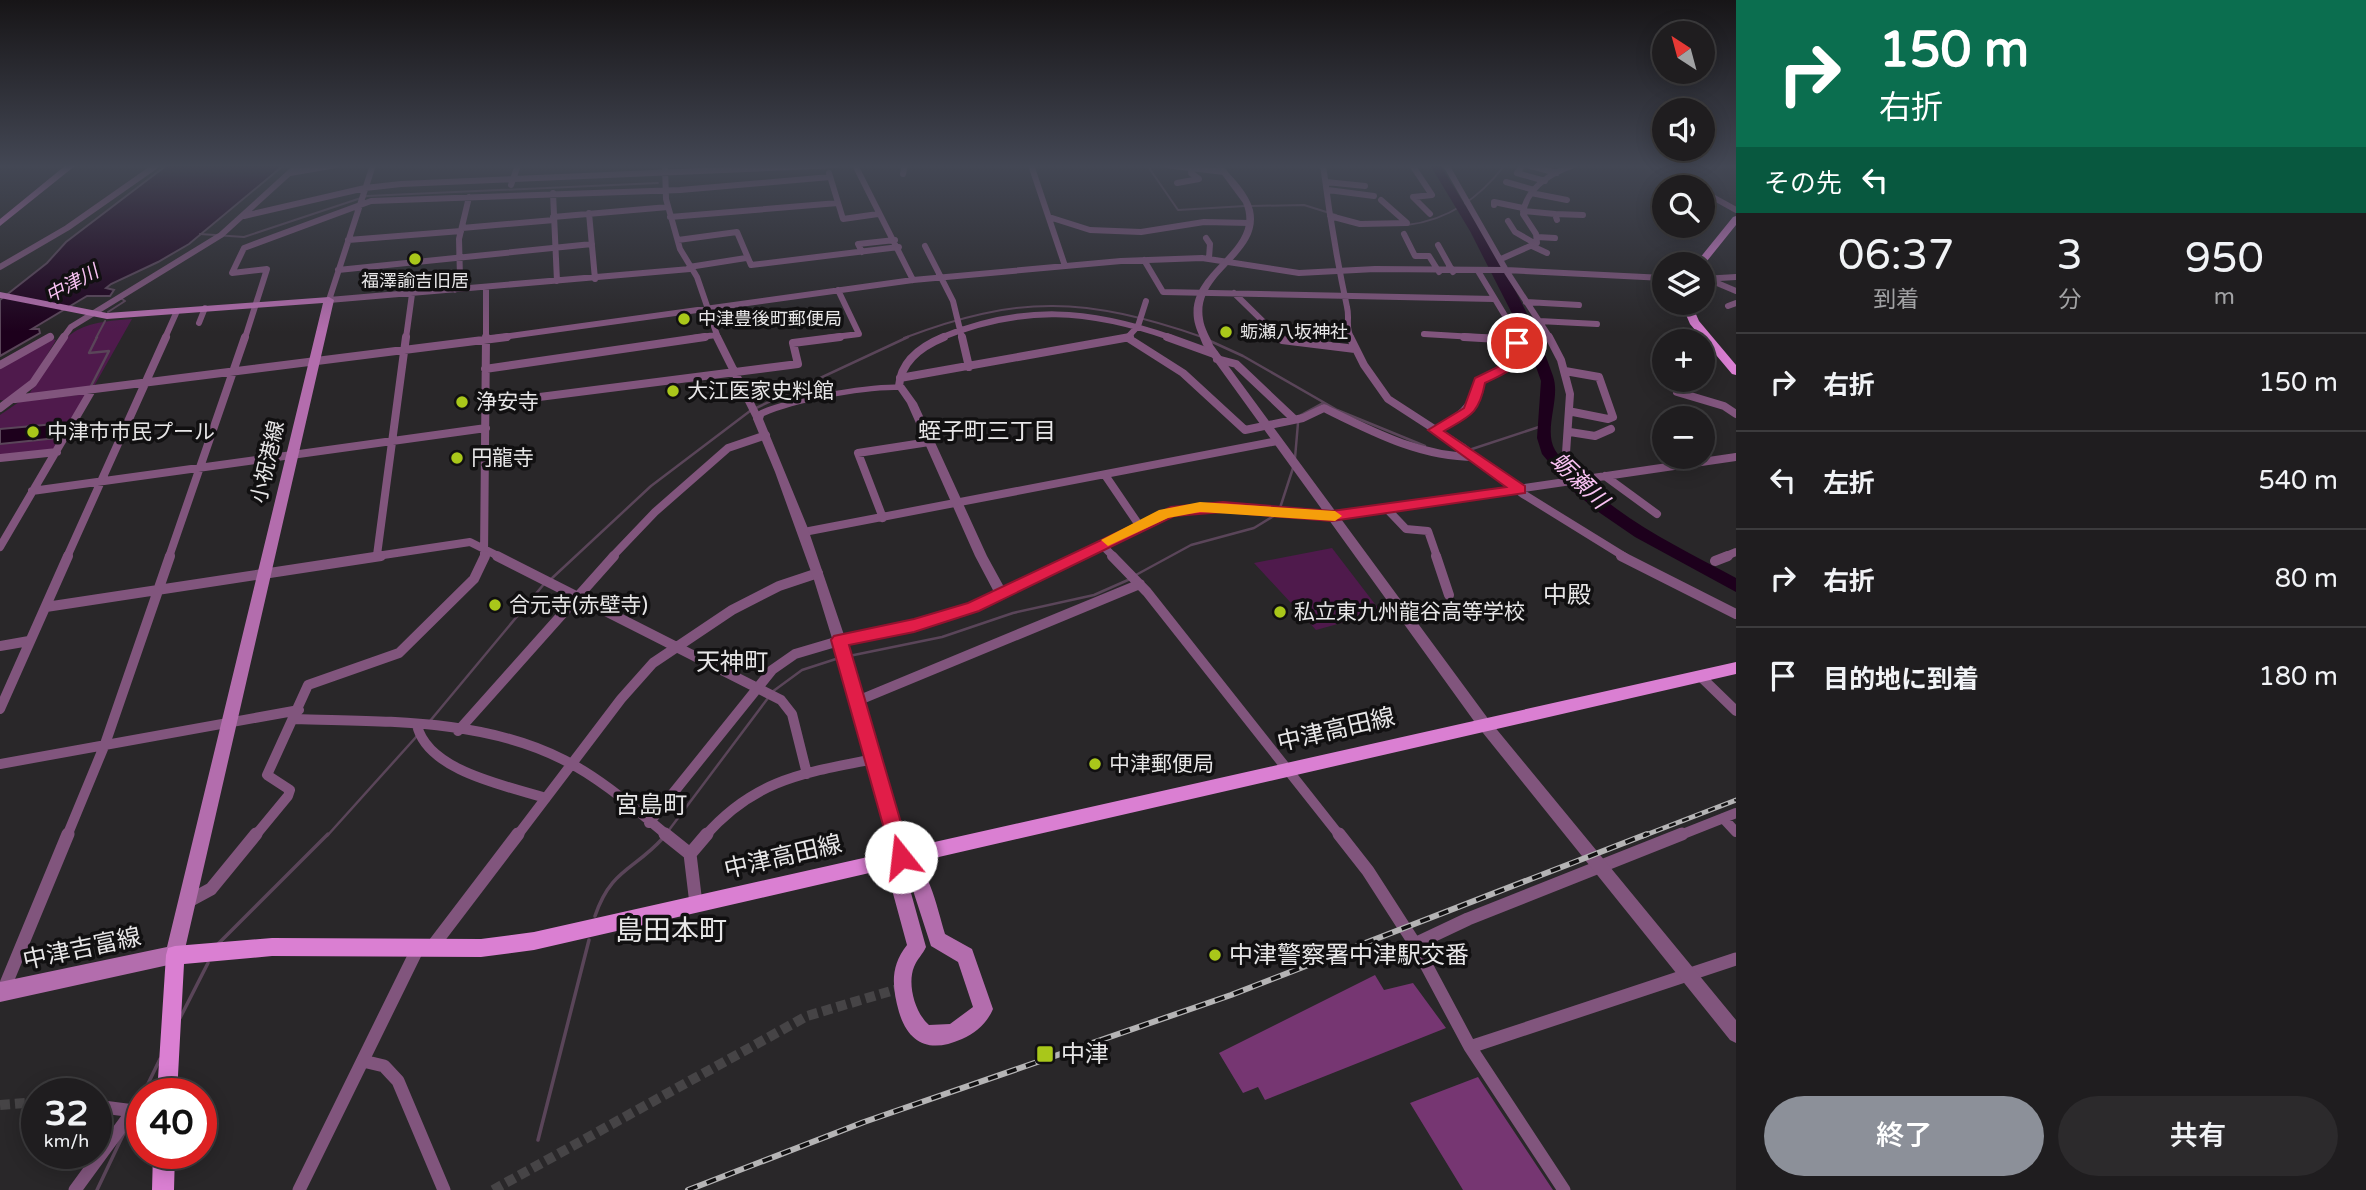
<!DOCTYPE html>
<html lang="ja">
<head>
<meta charset="utf-8">
<style>
	body { margin:0; font-family:"Varela Round","Noto Sans JP",sans-serif; background:#2c2a2c; color:#f1f3f6; height:100vh; display:flex; flex-direction:column; font-size:26px; white-space:nowrap }
	* { box-sizing:border-box; margin:0 }
	p { font-size:23px; color:#a1a2a4 }
	.icon { flex:none; width:38px; height:38px; fill:none; stroke:currentColor; stroke-width:2; stroke-linecap:round; stroke-linejoin:round }
	.map { position:relative; flex:1; overflow:hidden }
	.details { display:flex; flex-direction:column; background:#1f1d1f; width:630px }
	.details>* { flex:none }
	.hud { background:#0b6e4f; color:#fff; overflow:hidden }
	.needle { width:46px; rotate:324deg }
	.controls { position:absolute; left:1652px; top:21px; display:grid; gap:14px }
	.controls a { display:grid; place-items:center; width:63px; height:63px; border-radius:50%; background:#1f1d1f; box-shadow:0 4px 18px #0003,0 0 0 2px #3c3b3d; font-size:35px }
	.speed { position:absolute; left:21px; top:1078px; display:flex; gap:14px; font-size:35px; font-weight:700; text-align:center }
	.speed>* { display:grid; place-content:center; width:91px; height:91px; border-radius:50%; background:#1f1d1f; box-shadow:0 4px 18px #0003,0 0 0 2px #3c3b3d; line-height:1 }
	.speed small { font-size:18px; font-weight:400 }
	.speed .limit { border:10px solid #d22; background:#fff; color:#111 }
	.pin { position:absolute; display:grid; place-items:center; width:60px; height:60px; color:#fff; margin:-30px; border:4px solid #fff; border-radius:50%; box-shadow:0 2px 7px #0007 }
	.me { position:absolute; width:77px; margin:-38px; rotate:344deg; stroke-linejoin:round; filter:drop-shadow(0 0 5px #0008) }
	.turn { display:flex; align-items:center; gap:24px; height:147px; padding:0 28px; font-size:32px }
	.turn .icon { width:91px; height:91px; stroke-width:2.5 }
	.turn b { display:block; font-size:49px; line-height:60px }
	.then { display:flex; align-items:center; height:66px; padding:0 28px; background:#0003; gap:14px; font-size:26px }
	.eta { display:flex; justify-content:space-evenly; align-items:center; height:119px; text-align:center }
	.eta b { font-size:42px; font-weight:600; line-height:49px }
	.action { display:flex; gap:14px; margin-top:auto; padding:14px 28px }
	.action a { flex:1; height:80px; border-radius:42px; background:#8c9099; color:#fff; font-size:28px; font-weight:600; line-height:80px; text-align:center }
	.action a+a { background:#2c2a2c; color:#f1f3f6 }
	ul { padding:0; list-style:none }
	li { display:flex; align-items:center; gap:21px; height:98px; padding:0 28px; border-top:2px solid #3c3b3d }
	li div { flex:1 }
	li b { display:block; font-size:26px }
	li em { font-style:normal }
	main { display:flex; flex:1; min-height:0 }
	.map>svg:first-child { display:block }
	.green { fill:#4f1a4c }
	.water { fill:#1d001c; stroke:#5a4559; stroke-width:2 }
	.lines { fill:none; stroke-linecap:round; stroke-linejoin:round }
	.stream-far2 { stroke:#5a4559; stroke-width:2 }
	.stream-far1 { stroke:#5a4559; stroke-width:2.5 }
	.stream { stroke:#5a4559; stroke-width:3.5 }
	.river { fill:#1d001c; fill-rule:evenodd }
	.building { fill:#763672 }
	.pedestrian-tunnel { stroke:#464446; stroke-width:10; stroke-dasharray:10 5; stroke-linecap:butt }
	.minor-far3 { stroke:#81557d; stroke-width:6 }
	.minor-far2 { stroke:#81557d; stroke-width:8 }
	.minor-far1 { stroke:#81557d; stroke-width:10 }
	.minor { stroke:#81557d; stroke-width:13 }
	.tertiary { fill:#81557d; fill-rule:evenodd }
	.secondary { fill:#b36dad; fill-rule:evenodd }
	.primary { fill:#da7fd2; fill-rule:evenodd }
	.rail-far1-casing { stroke:#b5b4b5; stroke-width:5 }
	.rail-casing { stroke:#b5b4b5; stroke-width:6 }
	.rail-far1 { stroke:#111011; stroke-width:2.5; stroke-dasharray:7; stroke-linecap:butt }
	.rail { stroke:#111011; stroke-width:3.5; stroke-dasharray:10; stroke-linecap:butt }
	.route { fill:#e11d48; stroke:#92132f; stroke-width:2 }
	.slow { fill:#f59e0b }
	.poi-dot { fill:#a9c71a; stroke:#111011; stroke-width:2.5 }
	.labels { text-anchor:middle; dominant-baseline:central; stroke-width:7; stroke-linejoin:round; paint-order:stroke }
	.far-poi-label { font-size:18px; fill:#e7e6e7; stroke:#111011; text-anchor:start }
	.far-water-label { font-size:19px; font-style:italic; fill:#f9c2f3; stroke:#111011 }
	.poi-label { font-size:21px; fill:#e7e6e7; stroke:#111011; text-anchor:start }
	.street-label { font-size:21px; fill:#e7e6e7; stroke:#111011 }
	.neighbourhood-label { font-size:23px; fill:#e7e6e7; stroke:#111011 }
	.water-label { font-size:23px; font-style:italic; fill:#f9c2f3; stroke:#111011 }
	.quarter-label { font-size:24px; fill:#e7e6e7; stroke:#111011 }
	.near-street-label { font-size:24px; fill:#e7e6e7; stroke:#111011 }
	.near-poi-label { font-size:24px; fill:#e7e6e7; stroke:#111011; text-anchor:start }
	.near-quarter-label { font-size:28px; fill:#e7e6e7; stroke:#111011 }
</style>
</head>
<body>
<main>
<div class="map">
<svg width="1736" height="1190" viewBox="0 0 1736 1190">
	<rect width="100%" height="100%" fill="#292729"/>
	<!-- green -->
	<path class="green" d="M132,319L93,388L28,396C64,340 60,323 132,319Z
		M49,338L56,340L32,380L7,401L0,400V367Z
		M86,394L56,450L0,456V415L19,402Z
		M1332,548L1381,612L1316,630L1254,563Z"/>
	<!-- water -->
	<path class="water" d="M167,165H284L189,244L158,262L111,284L106,288L114,290L110,296H87L32,329H39L40,333L0,356V300L47,263L66,242Z
		M66,423L57,438L0,444V429Z"/>
	<g class="lines">
		<!-- stream-far2 -->
		<path class="stream-far2" d="M1147,165L1178,210L1245,206
			M1251,206L1304,205L1336,215
			M1407,225C1449,220 1479,198 1505,165
			M200,234L244,237L367,196L658,183
			M108,312L125,301L122,299
			M96,338L105,321
			M904,338C1019,294 1086,297 1202,337"/>
		<!-- stream-far1 -->
		<path class="stream-far1" d="M1208,340L1243,356L1337,410L1425,446
			M90,388L109,351L89,353L97,337
			M756,408L908,337
			M1301,415L1323,403
			M1469,450L1545,425
			M1295,458L1298,423
			M1280,508L1293,468
			M1134,576L1191,545L1254,528L1277,514
			M550,580L651,486L750,411
			M849,656L942,637L1013,613L1094,595L1128,580
			M772,692L802,670L839,658
			M430,721L544,584
			M669,830L768,698
			M327,836L417,736"/>
		<!-- stream -->
		<path class="stream" d="M595,916C611,869 633,871 663,838
			M218,944L328,834
			M180,1018L208,963
			M143,1094L160,1059
			M138,1105L142,1097
			M538,1140L589,940
			M97,1190L124,1133"/>
		<!-- river -->
		<path class="river" d="M1430,165H1440C1482,232 1528,302 1553,376C1561,399 1543,429 1555,450C1559,457 1567,464 1573,470C1617,519 1679,547 1736,578V592L1635,537L1600,513L1574,492L1542,454L1537,438L1541,381L1529,347L1470,231Z"/>
	</g>
	<!-- building -->
	<path class="building" d="M1375,975L1384,990L1413,983L1446,1028L1265,1100L1258,1087L1243,1093L1219,1053Z
		M1478,1077L1499,1109L1553,1190H1463L1410,1103Z"/>
	<g class="lines">
		<!-- pedestrian-tunnel -->
		<path class="pedestrian-tunnel" d="M0,1105L37,1102
			M493,1190L807,1016L901,988"/>
		<!-- minor-far3 -->
		<path class="minor-far3" d="M373,165L329,300L690,269
			M665,165L666,199L680,249L697,277L718,338
			M855,165L913,280
			M1031,165L1065,266
			M1166,165L1224,172
			M1323,165C1329,213 1337,260 1347,307C1350,319 1345,326 1351,338
			M1412,165L1432,195L1413,197L1430,214
			M1446,165L1507,272L1550,338
			M1523,165L1517,173L1545,181
			M1527,165L1557,173
			M290,173L336,165
			M829,173L843,219L878,214
			M903,174L905,165
			M1326,182L1365,186
			M1506,182L1534,190
			M1177,183L1199,179L1191,173L1192,167
			M511,185L518,165
			M1328,190L1374,196
			M553,193L557,281
			M1531,193L1567,200
			M1709,195L1736,210
			M1494,205V202L1523,208
			M1523,211L1555,214L1557,220
			M589,213L595,279
			M1555,214L1583,215
			M244,216L365,188L401,184L836,165
			M1330,216L1360,224L1407,223L1381,200
			M553,217L668,207
			M670,217L838,203
			M1049,217L1090,230L1141,232L1204,222L1250,223
			M1508,221L1515,232L1536,244
			M462,228L554,220
			M1404,234L1415,256H1429L1439,272
			M1537,237L1555,238
			M1206,238L1210,244L1209,258
			M348,240L461,231
			M678,240L737,232L751,265L899,247
			M1438,245L1453,272
			M925,246L953,301L962,338
			M1532,246L1547,253
			M862,252L858,244L895,240
			M1501,259L1537,243L1536,234L1523,214C1526,188 1551,173 1574,165
			M1144,260L1163,292L1494,299
			M0,267L67,228L157,165
			M689,267L746,258
			M338,270L592,244
			M1478,271L1507,319L1514,338
			M1703,279L1736,277
			M1710,280L1736,291
			M486,288V338
			M455,290L460,277L459,239L469,197
			M1234,293L1280,338
			M1526,302L1579,305
			M1728,306L1736,303
			M1539,321L1597,324
			M199,323L205,308
			M1424,334L1491,338
			M48,338L50,337
			M63,338L71,327L221,235L298,165
			M165,338L177,311
			M245,338L267,269L232,273L244,248L371,201L680,190L830,177
			M406,338L412,294
			M495,338L913,280L1121,261L1202,258L1299,273L1375,269L1506,270L1664,278
			M693,338L716,335
			M827,338L859,334L838,290
			M940,338C1023,304 1089,309 1172,338
			M1127,338L1138,326L1146,301"/>
		<!-- minor-far2 -->
		<path class="minor-far2" d="M717,337L759,421
			M962,337L969,367
			M1167,337L1214,354
			M1279,337L1282,340L1355,349
			M1350,337L1364,365L1388,399L1462,447L1523,494L1625,557
			M1464,337L1516,340
			M1549,337L1561,360L1570,394L1566,453L1584,480
			M1128,338L1183,373L1245,430L1303,418L1324,408C1373,432 1420,457 1475,457
			M1217,359L1236,364L1293,418
			M0,365L50,337
			M485,369L705,337
			M1565,371L1599,377L1613,417L1608,419L1573,412
			M900,378L1130,337
			M899,386C901,360 922,346 944,337
			M1677,392L1724,406L1736,414
			M15,399L507,337
			M485,404L798,364L793,343L840,337
			M0,408L33,383L64,337
			M1435,430C1460,417 1472,409 1479,381C1502,372 1521,365 1514,337
			M1570,432L1595,436L1611,429
			M0,458L57,452
			M1105,475L1139,525
			M1605,476L1657,514
			M32,491L486,428
			M1386,508L1406,529L1428,531L1437,557
			M1332,516L1736,457
			M883,518L858,453L929,442
			M804,532L1277,441
			M1101,544L1114,557
			M0,547L92,390
			M377,555L406,337
			M67,557L166,337
			M169,557L245,337
			M370,557L470,542L500,557
			M484,557L486,337
			M612,557L655,512L728,448L766,435
			M1724,557L1736,552"/>
		<!-- minor-far1 -->
		<path class="minor-far1" d="M497,556L781,700L792,714L807,774
			M1112,556L1147,592L1340,836
			M1436,556L1449,595
			M1621,556L1736,614
			M1715,561L1728,556
			M46,607L381,556
			M0,646L29,641
			M1700,676L1736,711
			M857,701L1140,584
			M0,709L68,556
			M295,719C384,722 482,718 564,760C602,779 635,809 668,836
			M417,725C427,771 507,786 546,798
			M458,731L614,556
			M0,764L299,710
			M1723,818L1736,832
			M649,823L772,670L795,654L839,641
			M67,836L105,744L170,556
			M255,836L288,796L290,790L267,775L308,685L399,653L474,579L485,556
			M517,836L621,699L653,663L732,610L779,586L818,573
			M705,836C755,779 804,773 874,759
			M1678,836L1736,813"/>
		<!-- minor -->
		<path class="minor" d="M665,834L690,854L696,904
			M1339,834L1368,871L1415,944L1470,1047L1564,1190
			M690,854L707,834
			M187,902L211,889L256,834
			M1415,944L1468,919L1682,834
			M432,947L518,834
			M3,991L68,834
			M1470,1047L1736,959
			M363,1061L384,1066L398,1081L444,1190
			M103,1107L142,1112
			M75,1190L132,1112
			M299,1190L418,948"/>
		<!-- tertiary -->
		<path class="tertiary" d="M1215,165H1222C1233,178 1249,193 1253,210C1263,256 1195,272 1203,319C1204,328 1210,337 1213,345L1489,720L1736,1020V1043L1730,1040L1479,728L1329,520L1223,511L1174,516L977,610L914,630L847,644L909,857L906,862L901,864L896,862L848,690L814,580L775,472L753,419L754,414C773,399 879,381 904,385L917,403L987,556L1004,587L1172,508L1223,503L1323,511L1203,345C1200,337 1195,327 1194,319C1187,268 1263,251 1243,203ZM898,390L907,403L975,556L994,592C946,614 895,624 844,635L807,526L763,419L764,416C794,402 865,389 898,390Z"/>
		<!-- secondary -->
		<path class="secondary" d="M66,165H76L0,226V219Z
			M0,292L107,313L329,297L334,300L182,962L0,1002V982L167,947L323,303L107,319L0,298Z
			M901,849C928,859 937,908 945,934L972,949L993,1009C987,1023 976,1033 962,1039C931,1053 909,1045 899,1012C892,987 890,966 907,945L888,875L895,851ZM906,875L909,878L931,946L958,962L973,1007L950,1024L929,1025C915,1013 907,984 914,967C917,959 923,954 926,947Z"/>
		<!-- primary -->
		<path class="primary" d="M1736,216V225L1703,266L1695,264L1733,217Z
			M1681,303H1691L1699,321L1736,365V375L1732,374L1690,324Z
			M1736,662V674L534,950L481,957L272,956L184,964L177,1094H157L166,955L168,948L175,946L272,938L481,939L534,932Z
			M153,1153H175L174,1190H152Z"/>
		<defs>
			<path id="rail-far1" d="M1643,836L1736,800"/>
			<path id="rail" d="M688,1190L864,1122L1231,995L1647,834"/>
		</defs>
		<!-- rail-far1 casing -->
		<use href="#rail-far1" class="rail-far1-casing"/>
		<!-- rail casing -->
		<use href="#rail" class="rail-casing"/>
		<!-- rail-far1 -->
		<use href="#rail-far1" class="rail-far1"/>
		<!-- rail -->
		<use href="#rail" class="rail"/>
	</g>
	<!-- sky -->
	<linearGradient id="sky" x2="0" y2="1"><stop stop-color="#171517"/><stop offset="0.5" stop-color="#434754"/><stop offset="1" stop-color="#434754" stop-opacity="0"/></linearGradient>
	<rect width="1736" height="332" fill="url(#sky)"/>
	<!-- route -->
	<path class="route" d="M1513,340L1523,343C1522,369 1507,372 1485,383C1479,414 1470,416 1444,431L1525,486V493L1332,521L1223,512L1174,516L979,611L914,632L849,645L911,857L908,864L901,866L894,864L831,640L834,636L914,619L968,603L1171,507L1223,502L1332,511L1506,487L1428,430L1464,408L1475,378L1506,363Z"/>
	<!-- slow -->
	<path class="slow" d="M1200,502L1335,511L1342,516L1335,521L1200,512L1168,518L1108,546L1101,540L1159,510Z"/>
	<!-- markers -->
	<g class="poi-dot">
		<circle cx="415" cy="259" r="7"/>
		<circle cx="684" cy="319" r="7"/>
		<circle cx="1226" cy="332" r="7"/>
		<circle cx="673" cy="391" r="7"/>
		<circle cx="462" cy="402" r="7"/>
		<circle cx="33" cy="432" r="7"/>
		<circle cx="457" cy="458" r="7"/>
		<circle cx="495" cy="605" r="7"/>
		<circle cx="1280" cy="612" r="7"/>
		<circle cx="1095" cy="764" r="7"/>
		<circle cx="1215" cy="955" r="7"/>
		<rect x="1036" y="1045" width="18" height="18" rx="3.5"/>
	</g>
	<g class="labels">
		<!-- far-poi labels -->
		<g class="far-poi-label">
			<text x="415" y="281" text-anchor="middle">福澤諭吉旧居</text>
			<text x="698" y="319">中津豊後町郵便局</text>
			<text x="1240" y="332">蛎瀬八坂神社</text>
		</g>
		<!-- far-water labels -->
		<g class="far-water-label">
			<text transform="translate(72 284) rotate(-29)">中津川</text>
		</g>
		<!-- poi labels -->
		<g class="poi-label">
			<text x="687" y="391">大江医家史料館</text>
			<text x="476" y="402">浄安寺</text>
			<text x="47" y="432">中津市市民プール</text>
			<text x="471" y="458">円龍寺</text>
			<text x="509" y="605">合元寺(赤壁寺)</text>
			<text x="1294" y="612">私立東九州龍谷高等学校</text>
			<text x="1109" y="764">中津郵便局</text>
		</g>
		<!-- street labels -->
		<g class="street-label">
			<text transform="translate(268 462) rotate(-77)">小祝港線</text>
		</g>
		<!-- neighbourhood labels -->
		<g class="neighbourhood-label">
			<text x="987" y="432">蛭子町三丁目</text>
		</g>
		<!-- water labels -->
		<g class="water-label">
			<text transform="translate(1579 481) rotate(44)">蛎瀬川</text>
		</g>
		<!-- quarter labels -->
		<g class="quarter-label">
			<text x="1567" y="595">中殿</text>
			<text x="732" y="662">天神町</text>
			<text x="651" y="805">宮島町</text>
		</g>
		<!-- near-street labels -->
		<g class="near-street-label">
			<text transform="translate(1336 730) rotate(-13)">中津高田線</text>
			<text transform="translate(783 857) rotate(-13)">中津高田線</text>
			<text transform="translate(82 949) rotate(-12)">中津吉富線</text>
		</g>
		<!-- near-poi labels -->
		<g class="near-poi-label">
			<text x="1229" y="955">中津警察署中津駅交番</text>
			<text x="1061" y="1054">中津</text>
		</g>
		<!-- near-quarter labels -->
		<g class="near-quarter-label">
			<text x="671" y="931">島田本町</text>
		</g>
	</g>
</svg>
<div class="controls">
<a><svg class="needle" viewBox="-14 -14 28 28"><path d="M0-13l5 13h-10z" fill="#e53935"/><path d="M0 13l5-13h-10z" fill="#a1a2a4"/></svg></a>
<a><svg class="icon" aria-label="sound" viewBox="0 0 24 24"><path d="M4 9h4l5-4v14l-5-4H4zM17 9q2 3 0 6"/></svg></a>
<a><svg class="icon" aria-label="search" viewBox="0 0 24 24"><circle cx="10" cy="10" r="6"/><path d="M15 15l6 6"/></svg></a>
<a><svg class="icon" aria-label="layers" viewBox="0 0 24 24"><path d="M12 4l9 5-9 5-9-5zM3 14l9 5 9-5"/></svg></a>
<a>+</a>
<a>−</a>
</div>
<div class="speed"><div>32<small>km/h</small></div><div class="limit">40</div></div>
<div class="pin" style="left:1517px;top:343px;background:#d93025"><svg class="icon" aria-label="arrive" viewBox="0 0 24 24"><path d="M6 21V4h12l-3 4 3 4H6"/></svg></div>
<svg class="me" style="left:901px;top:857px" viewBox="-20 -20 40 40"><circle r="19" fill="#fff"/><path d="M0-13L10 11 0 6-10 11z" fill="#e11d48"/></svg>
</div>
<section class="details">
<div class="hud">
<div class="turn"><svg class="icon" aria-label="right" viewBox="0 0 24 24"><path d="M7 20v-9h11M14 6l5 5-5 5"/></svg><div><b>150 m</b>右折</div></div>
<div class="then">その先<svg class="icon" aria-label="left" viewBox="0 0 24 24"><path d="M17 20v-9H6M10 6l-5 5 5 5"/></svg></div>
</div>
<div class="eta">
<div><b>06:37</b><p>到着</p></div>
<div><b>3</b><p>分</p></div>
<div><b>950</b><p>m</p></div>
</div>
<ul>
<li><svg class="icon" aria-label="right" viewBox="0 0 24 24"><path d="M7 20v-9h11M14 6l5 5-5 5"/></svg><div><b>右折</b></div><em>150 m</em></li>
<li><svg class="icon" aria-label="left" viewBox="0 0 24 24"><path d="M17 20v-9H6M10 6l-5 5 5 5"/></svg><div><b>左折</b></div><em>540 m</em></li>
<li><svg class="icon" aria-label="right" viewBox="0 0 24 24"><path d="M7 20v-9h11M14 6l5 5-5 5"/></svg><div><b>右折</b></div><em>80 m</em></li>
<li><svg class="icon" aria-label="arrive" viewBox="0 0 24 24"><path d="M6 21V4h12l-3 4 3 4H6"/></svg><div><b>目的地に到着</b></div><em>180 m</em></li>
</ul>
<div class="action"><a>終了</a><a>共有</a></div>
</section>
</main>
</body>
</html>
